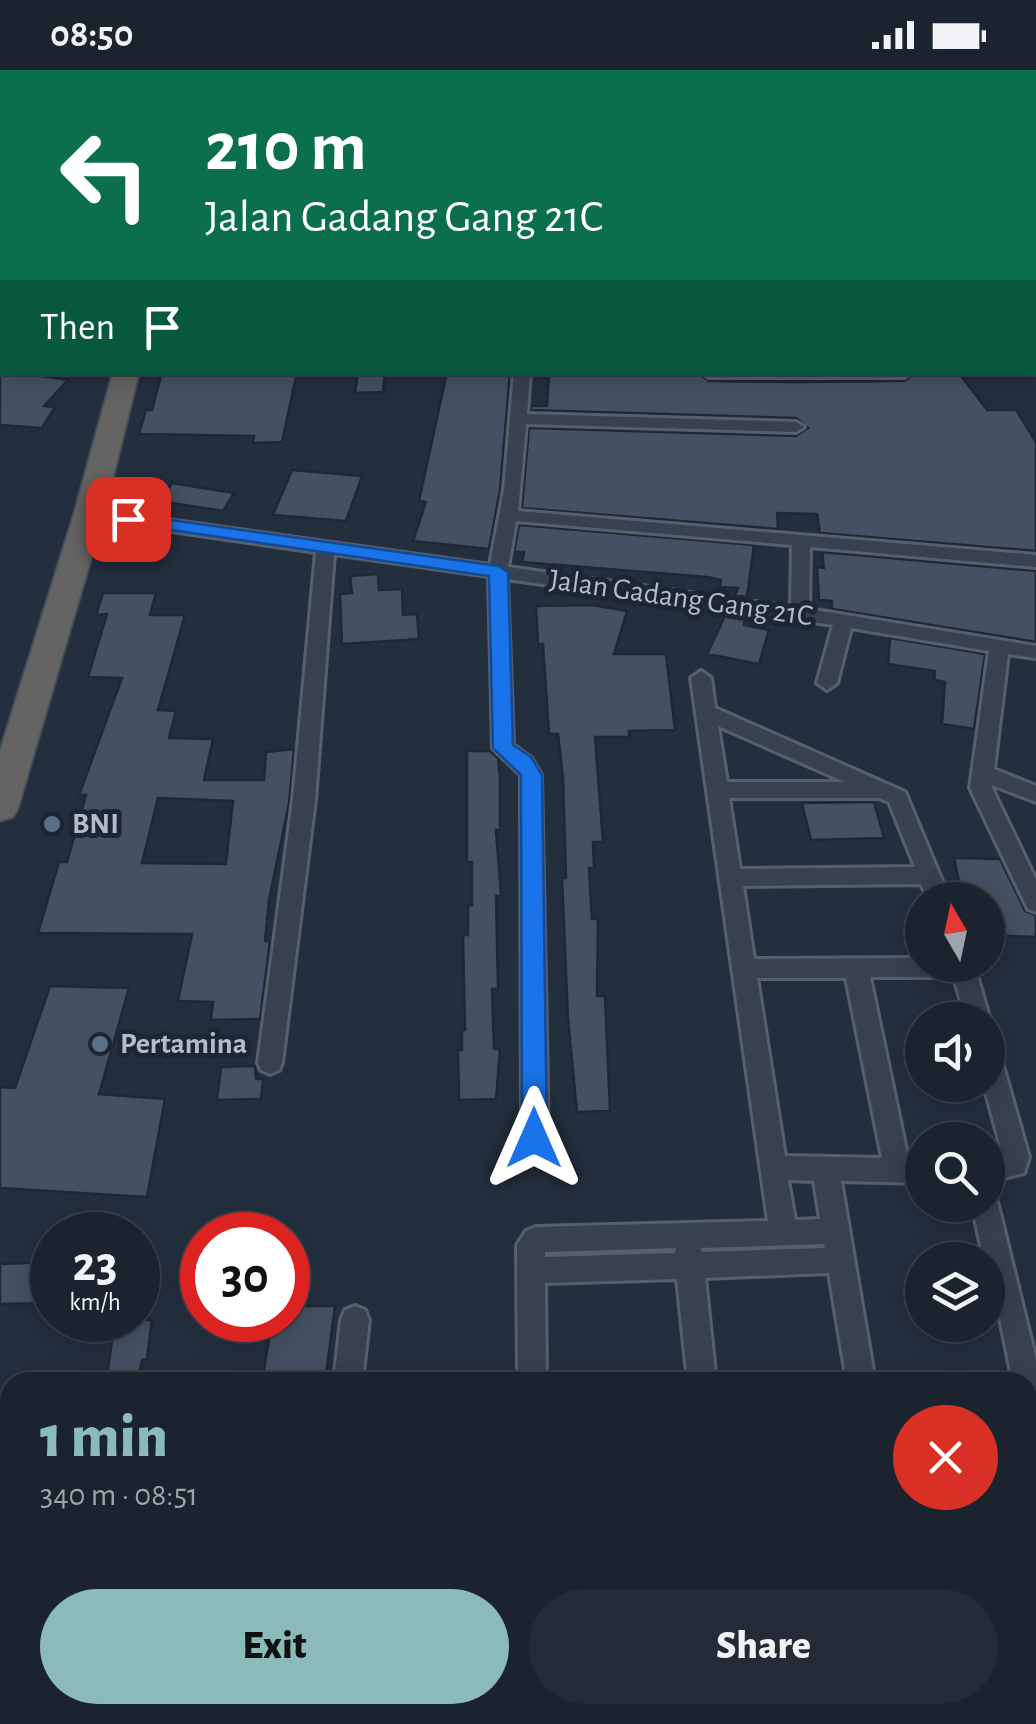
<!DOCTYPE html>
<html lang="en">
<head>
<meta charset="utf-8">
<style>
	body { margin:0; font-family:"Alegreya Sans",sans-serif; background:#242b36; color:#f1f3f6; height:100vh; display:flex; flex-direction:column; font-size:38px; white-space:nowrap }
	* { box-sizing:border-box; margin:0 }
	p { font-size:32px; color:#a0a4aa }
	.icon { flex:none; width:55px; height:55px; fill:none; stroke:currentColor; stroke-width:2; stroke-linecap:round; stroke-linejoin:round }
	.map { position:relative; flex:1; overflow:hidden }
	.sheet { position:absolute; left:0px; top:1302px; width:1038px; height:352px; display:flex; flex-direction:column; background:#1b232e; border-radius:30px 30px 0 0; box-shadow:0 5px 25px #0003,0 0 0 2px #39404a }
	.sheet>* { flex:none }
	.banner { position:absolute; left:0px; top:0px; width:1038px; height:305px; box-shadow:0 5px 25px #0003,0 0 0 2px #39404a; background:#0b6e4f; color:#fff; overflow:hidden }
	.needle { width:65px; rotate:351deg }
	.tools { position:absolute; left:905px; top:812px; display:grid; gap:20px }
	.tools a { display:grid; place-items:center; width:100px; height:100px; border-radius:50%; background:#1b232e; box-shadow:0 5px 25px #0003,0 0 0 2px #39404a; font-size:50px }
	.speed { position:absolute; left:30px; top:1142px; display:flex; gap:20px; font-size:50px; font-weight:700; text-align:center }
	.speed>* { display:grid; place-content:center; width:130px; height:130px; border-radius:50%; background:#1b232e; box-shadow:0 5px 25px #0003,0 0 0 2px #39404a; line-height:1 }
	.speed small { font-size:25px; font-weight:400 }
	.speed .limit { border:15px solid #d22; background:#fff; color:#111 }
	.pin { position:absolute; display:grid; place-items:center; width:85px; height:85px; color:#fff; margin:-42px; border-radius:20px; box-shadow:0 5px 15px #0006 }
	.me { position:absolute; width:110px; margin:-55px; rotate:0deg; stroke-linejoin:round; filter:drop-shadow(0 0 8px #0008) }
	.turn { display:flex; align-items:center; gap:35px; height:210px; padding:0 40px; font-size:45px }
	.turn .icon { width:130px; height:130px; stroke-width:2.5 }
	.turn b { display:block; font-size:70px; line-height:85px }
	.then { display:flex; align-items:center; height:95px; padding:0 40px; background:#0003; gap:20px; font-size:38px }
	.round { display:grid; place-items:center; flex:none; width:105px; height:105px; border-radius:52px; background:#242b36 }
	.headline { display:flex; align-items:center; justify-content:space-between; height:170px; padding:0 40px }
	h1 { font-size:60px; font-weight:800; line-height:75px; color:#8bbbb9 }
	.action { display:flex; gap:20px; margin-top:auto; padding:20px 40px }
	.action a { flex:1; height:115px; border-radius:60px; background:#8bbbb9; color:#111; font-size:40px; font-weight:800; line-height:115px; text-align:center }
	.action a+a { background:#242b36; color:#f1f3f6 }
	.status { display:flex; justify-content:space-between; align-items:center; height:70px; padding:0 50px; background:#1b232e; direction:ltr }
	.status svg { height:28px; fill:currentColor }
	.map>svg:first-child { display:block }
	.lines { fill:none; stroke-linecap:round; stroke-linejoin:round }
	.river { fill:#394c67; fill-rule:evenodd }
	.building { fill:#455162; stroke:#1f2835; stroke-width:2.5; fill-rule:evenodd }
	.minor-casing { stroke:#565f6c; stroke-width:6 }
	.trunk-casing { stroke:#434c59; stroke-width:4 }
	.minor { fill:#38414e; fill-rule:evenodd }
	.trunk { fill:#656462; fill-rule:evenodd }
	.route { fill:#1a73e8; stroke:#114b97; stroke-width:2.5 }
	.service-dot { fill:#5c6f8a; stroke:#1d2633; stroke-width:4 }
	.labels { text-anchor:middle; dominant-baseline:central; stroke-width:10; stroke-linejoin:round; paint-order:stroke }
	.street-label { font-size:30px; fill:#b4bcc9; stroke:#1d2633 }
	.poi-label { font-size:30px; font-weight:bold; fill:#b4bcc9; stroke:#1d2633; text-anchor:start }
</style>
</head>
<body>
<div class="status"><b>08:50</b><svg viewBox="0 0 49 12"><path d="M0 12V9h3v3zM5 12V6h3v6zM10 12V3h3v9zM15 12V0h3v12zM26 1h20v11H26zM47 4h2v5h-2z"/></svg></div>
<div class="map">
<svg width="1036" height="1654" viewBox="0 0 1036 1654">
	<rect width="100%" height="100%" fill="#242f3e"/>
	<g class="lines">
		<!-- river -->
		<path class="river" d="M845,0H869L871,2H847Z
			M1035,239H1036V258H1035Z"/>
	</g>
	<!-- building -->
	<path class="building" d="M0,300L68,310L44,336L55,337L42,358L0,355Z
		M162,302H297L282,372L253,373L254,366L139,364L146,340H152Z
		M358,302H385L383,322L355,323Z
		M447,302H510L500,420L489,479L413,471L426,432L419,431Z
		M549,302L699,304L709,311L795,312L904,311L913,305L959,303L987,340H1016L1036,372V481L820,463L817,444L777,443L778,459L522,438L529,358L796,366L808,358L796,348L531,340V336H547Z
		M292,400L362,406L346,451L273,445Z
		M172,413L234,423L223,441L160,431Z
		M519,455L754,475L747,527L735,525L738,518L720,517L721,510L707,507L522,492L524,482H514Z
		M822,482L1036,501V572L832,539V531L819,530L817,497L824,498Z
		M378,504L379,520L402,519L403,545L417,544L419,569L342,574L340,524L352,523L350,506Z
		M103,523H156L150,545H185L158,640L176,641L169,668L213,669L204,710H264L266,682L294,679L289,733L269,830L265,871H270L260,949L211,950L213,932L178,931L192,864L38,863L59,792H67L86,725H79L122,608L88,607L107,544L96,545ZM158,728L233,731L226,794L142,793Z
		M592,535L627,541L614,584H666L675,660L629,661V667H595L603,772H593L594,798H589L592,849H598L597,926H605L610,1041L577,1042L568,949L562,808H566L563,707L558,664H549L543,574H538L536,536Z
		M726,544L745,546L744,555L769,560L759,594L707,584Z
		M890,568L985,584L974,659L942,654L945,612L934,610L935,601L888,594Z
		M467,681H490L498,688L500,708V760H496L501,826H496L498,919H492L494,979H500L496,1029L459,1030L458,980H462V960H465L463,865H468V835H472V792H467Z
		M874,732L884,768L811,770L802,733Z
		M954,788L1000,789L1025,841L1036,845V867L988,865V830H963Z
		M50,916L129,918L99,1024L165,1029L147,1127L0,1118V1017L15,1018Z
		M255,996L256,1009H263L261,1029L217,1030L221,997Z
		M52,1192V1233L0,1234V1194Z
		M288,1236H335L325,1312H262L272,1250H288Z
		M115,1250H152L147,1289L142,1290L138,1312H106Z"/>
	<g class="lines">
		<defs>
			<path id="minor" d="M519,0H531V2H520Z
				M0,5L2,6V12L0,13Z
				M0,37H2V45H0Z
				M0,131H2V139H0Z
				M0,217H2V225H0Z
				M514,302H530L527,344L796,352L804,357L796,362L526,354L518,441L1036,485V497L810,477L809,539L1036,576V588L1008,584L994,699L1036,716V732L992,715V718L1036,810V842L1028,839L1025,833L970,718L989,581L851,558L837,613L827,620L817,613L833,555L507,509L513,675L531,688L541,705L548,1068L544,1076L535,1079L526,1076L522,1068L521,705L493,678L489,506L334,484L315,730L282,993L279,1000L270,1004L261,1000L258,993L293,730L316,482L89,449L80,444L89,439L490,495L504,420ZM516,451L792,475L791,537L508,497Z
				M702,302H911L904,307H709Z
				M701,601L711,608L715,638L905,722L950,830H928L921,814L743,816L754,889L922,888V895H974L990,950L988,955V950H966L954,907H870L908,1089H922V1113L841,1111L875,1312H847L829,1203L705,1208L716,1312H688L677,1209L545,1213L546,1312H518L517,1175L526,1161L536,1157L768,1151L691,608ZM718,656L845,712H727ZM729,728H879L889,732L915,797L740,799ZM757,908H846L882,1088L785,1086ZM788,1110L814,1111L820,1149L795,1150ZM824,1174L825,1178L702,1182L700,1178ZM676,1178L675,1183L545,1187V1182Z
				M988,975L997,978L1000,985L1029,1087L1024,1103L988,1112V1088L1003,1086L984,1015H988Z
				M988,1124L994,1126L998,1135L1036,1290V1368L1028,1364V1312H1013L988,1190H984L972,1135H988Z
				M355,1236L365,1240L369,1250L362,1312H334L341,1250L345,1240Z
				M292,1645H326L325,1654H291Z
				M520,1645H554V1654H520Z
				M718,1645H752L753,1654H719Z
				M903,1645H937L938,1654H904Z"/>
			<path id="trunk" d="M113,302H139L104,444L18,738L13,747L0,751V681L74,444Z"/>
		</defs>
		<!-- minor casing -->
		<use href="#minor" class="minor-casing"/>
		<!-- trunk casing -->
		<use href="#trunk" class="trunk-casing"/>
		<!-- minor -->
		<use href="#minor" class="minor"/>
		<!-- trunk -->
		<use href="#trunk" class="trunk"/>
	</g>
	<!-- route -->
	<path class="route" d="M128,444L498,496L508,502L513,675L531,687L542,705L547,1068L544,1076L534,1080L525,1076L522,1068L521,705L493,678L489,506L122,453L119,449Z"/>
	<!-- markers -->
	<g class="service-dot">
		<circle cx="52" cy="754" r="10"/>
		<circle cx="100" cy="974" r="10"/>
	</g>
	<g class="labels">
		<!-- street labels -->
		<g class="street-label">
			<text transform="translate(681 528) rotate(8)">Jalan Gadang Gang 21C</text>
		</g>
		<!-- poi labels -->
		<g class="poi-label">
			<text x="72" y="754">BNI</text>
			<text x="120" y="974">Pertamina</text>
		</g>
	</g>
</svg>
<div class="tools">
<a><svg class="needle" viewBox="-14 -14 28 28"><path d="M0-13l5 13h-10z" fill="#e53935"/><path d="M0 13l5-13h-10z" fill="#a0a4aa"/></svg></a>
<a><svg class="icon" aria-label="sound" viewBox="0 0 24 24"><path d="M4 9h4l5-4v14l-5-4H4zM17 9q2 3 0 6"/></svg></a>
<a><svg class="icon" aria-label="search" viewBox="0 0 24 24"><circle cx="10" cy="10" r="6"/><path d="M15 15l6 6"/></svg></a>
<a><svg class="icon" aria-label="layers" viewBox="0 0 24 24"><path d="M12 4l9 5-9 5-9-5zM3 14l9 5 9-5"/></svg></a>
</div>
<div class="speed"><div>23<small>km/h</small></div><div class="limit">30</div></div>
<div class="pin" style="left:128px;top:449px;background:#d93025"><svg class="icon" aria-label="arrive" viewBox="0 0 24 24"><path d="M6 21V4h12l-3 4 3 4H6"/></svg></div>
<svg class="me" style="left:534px;top:1068px" viewBox="-20 -20 40 40"><path d="M0-17L14 15 0 8-14 15z" fill="#1a73e8" stroke="#fff" stroke-width="4"/></svg>
<div class="banner">
<div class="turn"><svg class="icon" aria-label="left" viewBox="0 0 24 24"><path d="M17 20v-9H6M10 6l-5 5 5 5"/></svg><div><b>210 m</b>Jalan Gadang Gang 21C</div></div>
<div class="then">Then<svg class="icon" aria-label="arrive" viewBox="0 0 24 24"><path d="M6 21V4h12l-3 4 3 4H6"/></svg></div>
</div>
<section class="sheet">
<div class="headline"><div><h1>1 min</h1><p>340 m · 08:51</p></div><a class="round" style="background:#d93025;color:#fff"><svg class="icon" aria-label="close" viewBox="0 0 24 24"><path d="M6 6l12 12M18 6L6 18"/></svg></a></div>
<div class="action"><a>Exit</a><a>Share</a></div>
</section>
</div>
</body>
</html>
